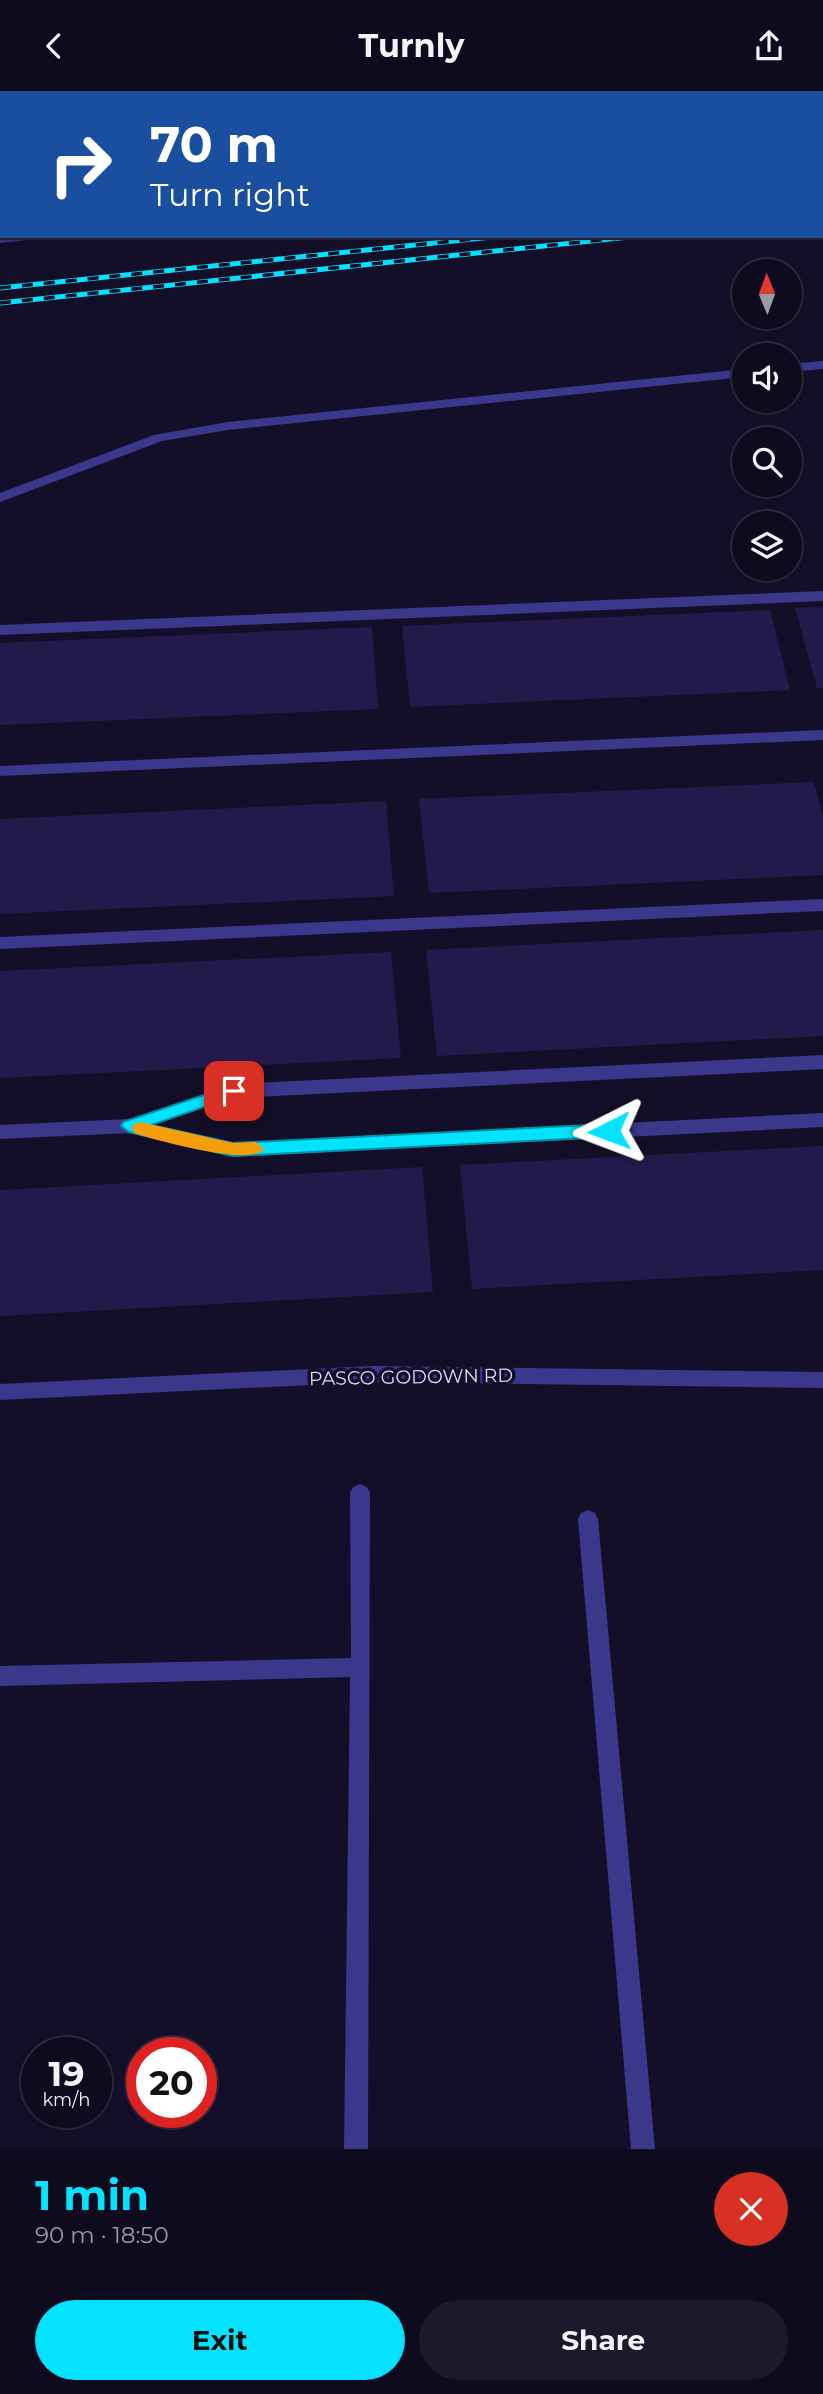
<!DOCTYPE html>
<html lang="en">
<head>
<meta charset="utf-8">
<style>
	body { margin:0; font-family:Montserrat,sans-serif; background:#1d192c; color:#f1f3f6; height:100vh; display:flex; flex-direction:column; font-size:26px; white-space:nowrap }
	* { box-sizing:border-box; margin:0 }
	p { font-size:23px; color:#9b9ba4 }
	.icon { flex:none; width:38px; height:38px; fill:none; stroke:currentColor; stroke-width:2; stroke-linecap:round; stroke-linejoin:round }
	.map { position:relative; height:2058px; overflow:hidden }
	.drawer { display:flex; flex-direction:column; background:#0f0b1f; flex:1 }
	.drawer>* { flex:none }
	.top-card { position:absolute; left:0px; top:0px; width:824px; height:147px; box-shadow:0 2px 5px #0004,0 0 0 2px #2f2b3d; background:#1a4fa0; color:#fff; overflow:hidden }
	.needle { width:46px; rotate:359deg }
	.controls { position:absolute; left:732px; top:168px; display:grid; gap:14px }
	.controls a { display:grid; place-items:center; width:70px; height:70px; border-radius:50%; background:#0f0b1f; box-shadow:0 2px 5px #0004,0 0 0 2px #2f2b3d; font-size:35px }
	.speed { position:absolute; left:21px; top:1946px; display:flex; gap:14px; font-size:35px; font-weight:700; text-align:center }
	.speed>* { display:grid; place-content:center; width:91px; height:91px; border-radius:50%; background:#0f0b1f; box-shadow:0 2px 5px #0004,0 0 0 2px #2f2b3d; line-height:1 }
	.speed small { font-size:18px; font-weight:400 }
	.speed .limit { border:10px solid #d22; background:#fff; color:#111 }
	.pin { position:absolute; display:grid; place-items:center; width:60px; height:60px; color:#fff; margin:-30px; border-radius:14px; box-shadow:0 4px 10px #0006 }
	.me { position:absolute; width:77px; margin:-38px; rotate:267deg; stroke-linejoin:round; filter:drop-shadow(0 0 5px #0008) }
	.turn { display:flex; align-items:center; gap:24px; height:147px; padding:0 35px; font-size:32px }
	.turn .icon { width:91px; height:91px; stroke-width:2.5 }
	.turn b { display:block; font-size:49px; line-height:60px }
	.round { display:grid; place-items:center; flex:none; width:74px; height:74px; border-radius:37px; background:#1d192c }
	.overview { display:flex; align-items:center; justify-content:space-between; height:119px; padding:0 35px }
	h1 { font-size:42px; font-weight:700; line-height:52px; color:#03e2ff }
	.cta { display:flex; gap:14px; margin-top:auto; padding:14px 35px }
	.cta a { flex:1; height:80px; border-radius:42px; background:#03e2ff; color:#111; font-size:28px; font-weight:700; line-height:80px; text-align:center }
	.cta a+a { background:#1d192c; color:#f1f3f6 }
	header { display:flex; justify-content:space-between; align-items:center; height:91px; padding:0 35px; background:#0f0b1f; font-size:32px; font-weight:700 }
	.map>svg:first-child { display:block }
	.building { fill:#24194b }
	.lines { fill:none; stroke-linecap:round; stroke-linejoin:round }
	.service { fill:#3b378b; fill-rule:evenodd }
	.minor { fill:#3b378b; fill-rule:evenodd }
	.tertiary { fill:#3b378b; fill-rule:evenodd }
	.rail-casing { stroke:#03e2ff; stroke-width:5 }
	.rail { stroke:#140f29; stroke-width:3.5; stroke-dasharray:11; stroke-linecap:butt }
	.route { fill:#03e2ff; stroke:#0293a6; stroke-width:2 }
	.slow { fill:#f59e0b }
	.labels { text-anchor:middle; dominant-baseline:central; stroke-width:7; stroke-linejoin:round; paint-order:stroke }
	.street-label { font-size:19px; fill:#dcd7ff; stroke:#140f29 }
</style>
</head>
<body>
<header><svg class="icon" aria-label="back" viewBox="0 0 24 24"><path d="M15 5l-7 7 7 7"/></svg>Turnly<svg class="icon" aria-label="share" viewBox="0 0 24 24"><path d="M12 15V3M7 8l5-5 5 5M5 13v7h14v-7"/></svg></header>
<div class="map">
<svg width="823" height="2058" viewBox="0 0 823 2058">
	<rect width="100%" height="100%" fill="#140f29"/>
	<!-- building -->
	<path class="building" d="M823,516V597H817L795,517Z
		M770,519L790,599L410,616L402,535Z
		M372,536L378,618L0,634V552Z
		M814,691L823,727V784L429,802L419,708Z
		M386,710L394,805L0,823V728Z
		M823,839V945L437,965L426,859Z
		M391,861L401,967L0,987V880Z
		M823,1055V1179L472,1198L460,1074Z
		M422,1076L433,1201L0,1225V1099Z"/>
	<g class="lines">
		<!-- service -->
		<path class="service" d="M823,500V510L0,544V534Z
			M823,639V649L0,685V675Z
			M823,808V820L0,858V846Z
			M823,964V978L234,1007L153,1034L233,1052L823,1022V1036L233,1066L129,1042L0,1048V1034L129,1028L234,993Z
			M588,1419L595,1422L598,1428L655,2058H631L578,1428L581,1422Z"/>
		<!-- minor -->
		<path class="minor" d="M396,0H424L395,2Z
			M0,37H2L0,44Z
			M822,60H823V66H822Z
			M0,144L2,145H34L28,149L0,152Z
			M823,270V278L789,281V273Z
			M744,278V286L228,339L162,350L0,411V402L154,344L228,331Z
			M360,1393L367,1396L370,1402L368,2058H344L350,1586L0,1595V1575L351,1567L350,1402L353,1396Z"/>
		<!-- tertiary -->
		<path class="tertiary" d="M372,1275L823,1281V1297L372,1291L0,1309V1293Z"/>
		<defs>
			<path id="rail" d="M0,197L502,145
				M0,212L639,145"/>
		</defs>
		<!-- rail casing -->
		<use href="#rail" class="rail-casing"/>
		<!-- rail -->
		<use href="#rail" class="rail"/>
	</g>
	<!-- route -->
	<path class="route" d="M234,994L242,1000L239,1004L151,1034L233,1052L609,1033L617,1040L609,1046L233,1065L129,1041L121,1035L123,1031Z"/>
	<!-- slow -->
	<path class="slow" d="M140,1031L233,1052L256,1051L264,1058C252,1076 155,1049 134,1042L132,1037L134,1033Z"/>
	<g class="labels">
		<!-- street labels -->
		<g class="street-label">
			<text transform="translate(411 1286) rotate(-1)">PASCO GODOWN RD</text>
		</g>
	</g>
</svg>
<div class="controls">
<a><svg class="needle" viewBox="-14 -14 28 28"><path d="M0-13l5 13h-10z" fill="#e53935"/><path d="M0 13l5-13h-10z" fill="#9b9ba4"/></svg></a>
<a><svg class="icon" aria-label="sound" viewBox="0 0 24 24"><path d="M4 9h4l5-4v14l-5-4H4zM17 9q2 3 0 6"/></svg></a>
<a><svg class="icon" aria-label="search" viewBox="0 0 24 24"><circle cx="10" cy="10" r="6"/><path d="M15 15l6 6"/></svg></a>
<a><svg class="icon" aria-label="layers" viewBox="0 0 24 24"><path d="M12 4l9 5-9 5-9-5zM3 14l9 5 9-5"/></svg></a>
</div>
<div class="speed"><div>19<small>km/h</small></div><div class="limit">20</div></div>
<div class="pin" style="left:234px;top:1000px;background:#d93025"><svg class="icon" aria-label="arrive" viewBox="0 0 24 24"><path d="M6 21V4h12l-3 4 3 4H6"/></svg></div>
<svg class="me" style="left:609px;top:1040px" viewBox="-20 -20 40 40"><path d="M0-17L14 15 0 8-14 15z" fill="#03e2ff" stroke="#fff" stroke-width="4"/></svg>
<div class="top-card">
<div class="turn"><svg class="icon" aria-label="right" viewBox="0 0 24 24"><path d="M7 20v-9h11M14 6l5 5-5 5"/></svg><div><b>70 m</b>Turn right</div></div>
</div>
</div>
<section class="drawer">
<div class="overview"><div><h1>1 min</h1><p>90 m · 18:50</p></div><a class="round" style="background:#d93025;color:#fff"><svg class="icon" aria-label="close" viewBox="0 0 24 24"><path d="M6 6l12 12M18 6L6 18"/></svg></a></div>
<div class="cta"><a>Exit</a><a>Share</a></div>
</section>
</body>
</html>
